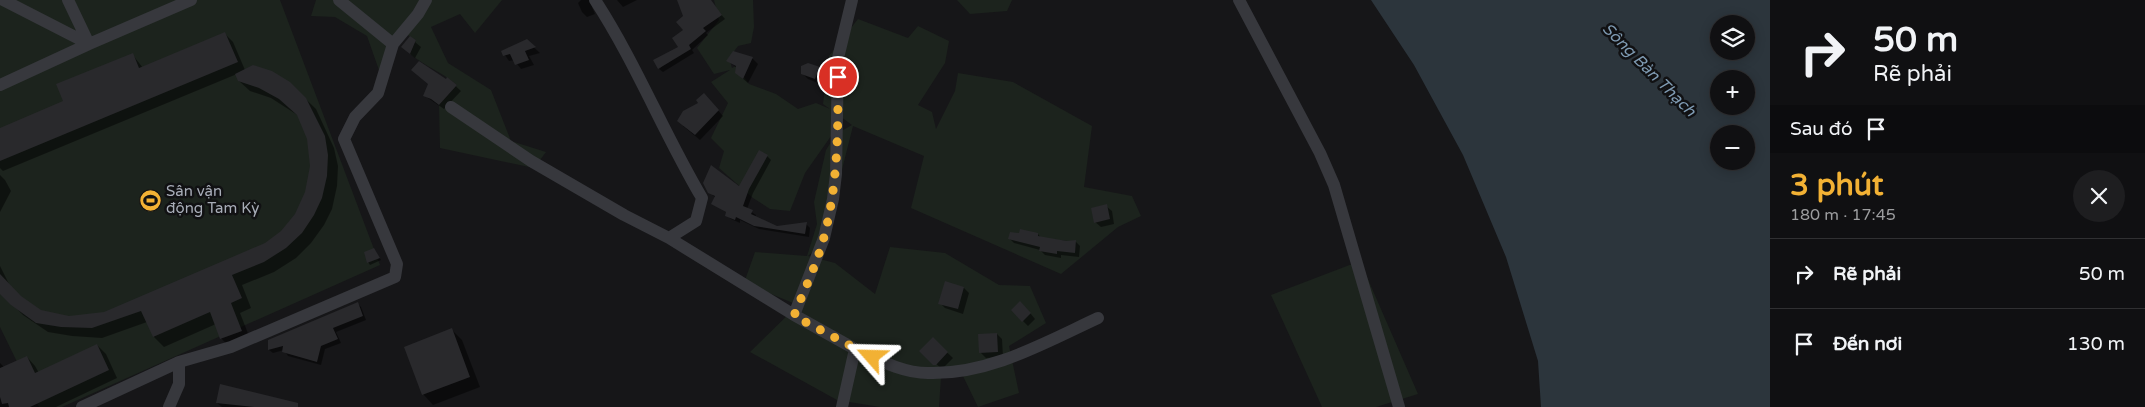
<!DOCTYPE html>
<html lang="vi">
<head>
<meta charset="utf-8">
<style>
	body { margin:0; font-family:"Varela Round",sans-serif; background:#1e1e20; color:#f1f3f6; height:100vh; display:flex; flex-direction:column; font-size:19px; white-space:nowrap }
	* { box-sizing:border-box; margin:0 }
	p { font-size:16px; color:#9c9d9f }
	.icon { flex:none; width:28px; height:28px; fill:none; stroke:currentColor; stroke-width:2; stroke-linecap:round; stroke-linejoin:round }
	.map { position:relative; flex:1; overflow:hidden }
	.panel { display:flex; flex-direction:column; background:#101012; width:375px }
	.panel>* { flex:none }
	.banner { background:#101012; color:#f1f3f6; overflow:hidden }
	.buttons { position:absolute; left:1710px; top:15px; display:grid; gap:10px }
	.buttons a { display:grid; place-items:center; width:45px; height:45px; border-radius:50%; background:#101012; box-shadow:0 2px 12px #0003,0 0 0 1px #303032; font-size:25px }
	.pin { position:absolute; display:grid; place-items:center; width:42px; height:42px; color:#fff; margin:-21px; border:2px solid #fff; border-radius:50%; box-shadow:0 1px 5px #0007 }
	.me { position:absolute; width:55px; margin:-28px; rotate:295deg; stroke-linejoin:round; filter:drop-shadow(0 0 4px #0008) }
	.turn { display:flex; align-items:center; gap:18px; height:105px; padding:0 20px; font-size:22px }
	.turn .icon { width:65px; height:65px; stroke-width:2.5 }
	.turn b { display:block; font-size:35px; line-height:42px }
	.then { display:flex; align-items:center; height:48px; padding:0 20px; background:#0003; gap:10px; font-size:19px }
	.round { display:grid; place-items:center; flex:none; width:52px; height:52px; border-radius:26px; background:#1e1e20 }
	.summary { display:flex; align-items:center; justify-content:space-between; height:85px; padding:0 20px }
	h1 { font-size:30px; font-weight:800; line-height:38px; color:#f2b134 }
	ul { padding:0; list-style:none }
	li { display:flex; align-items:center; gap:15px; height:70px; padding:0 20px; border-top:1px solid #303032 }
	li div { flex:1 }
	li b { display:block; font-size:19px }
	li em { font-style:normal }
	main { display:flex; flex:1; min-height:0 }
	.map>svg:first-child { display:block }
	.green { fill:#1c231d }
	.water { fill:#2c353c; fill-rule:evenodd }
	.shadow { fill:#0007 }
	.building { fill:#29292c }
	.lines { fill:none; stroke-linecap:round; stroke-linejoin:round }
	.minor { stroke:#37383d; stroke-width:12 }
	.route { stroke:#f2b134; stroke-width:9; stroke-dasharray:0 16.2 }
	.labels { text-anchor:middle; dominant-baseline:central; stroke-width:5; stroke-linejoin:round; paint-order:stroke }
	.poi-label { font-size:15px; fill:#a8adb8; stroke:#111113; text-anchor:start }
	.water-label { font-size:16px; font-style:italic; fill:#7f9bb3; stroke:#111113 }
</style>
</head>
<body>
<main>
<div class="map">
<svg width="1770" height="407" viewBox="0 0 1770 407">
	<rect width="100%" height="100%" fill="#161618"/>
	<!-- green -->
	<path class="green" d="M0,0H280L380,265L62,407H39L0,327Z
		M316,0H502L475,33L460,14L431,27L448,63L491,90L511,141L546,152L534,168L440,148L439,105L457,85C443,73 425,66 410,54L416,40L399,30L380,73L367,36L335,17L311,16Z
		M714,0H753L754,27L751,43L738,46L729,58L732,68L736,66L749,84L776,94L798,109L816,103L830,109L823,104L829,56L858,19L908,38L918,26L949,41L945,63L918,105L932,112L936,129L955,91L958,73L1013,82L1092,126L1084,187L1132,196L1141,216L1118,227L1061,274L911,208L924,156L853,126L827,229L818,247L808,256L835,263L875,294L890,247L945,253L999,285L1030,286L1046,323L1009,346L1019,393L978,407L962,374L941,377L939,407H880L837,400L750,352L798,305L744,283L755,252L807,256L817,224L814,202L826,150L836,134L852,125L833,111L836,129L805,173L790,211L770,209L753,198L719,168L724,151L711,138L728,103L711,82L730,70L714,74L697,48L719,20Z
		M957,0H1012L1007,11L970,14Z
		M1360,261L1418,394L1376,407H1322L1271,295Z"/>
	<!-- water -->
	<path class="water" d="M1371,0H1770V407H1541L1538,361L1506,257L1463,155L1414,65ZM1719,24H1746V51H1719ZM1719,79H1746V106H1719ZM1719,134H1746V161H1719Z"/>
	<!-- shadow -->
	<path class="shadow" d="M581,0H594L592,7L595,14L587,17L582,12L578,3Z
		M617,0H637L623,7Z
		M719,12L725,19L706,33L708,35L692,50L694,53L663,72L659,69Z
		M225,34L233,42L245,70L289,83L316,109L334,148L338,166L337,186L332,209L324,225L311,243L296,258L274,272L242,285L251,308L240,313L251,341L231,349L221,338L216,324L164,347L154,337L147,322L102,338L72,336L48,332L23,315L0,292V266L10,286L22,298L41,311L69,318L104,313L265,244L282,232L296,215L307,192L311,166L309,139L299,116L271,98L250,91L239,81L237,74L3,171L0,168V129L65,102L132,54L143,68Z
		M410,38L421,47L415,58L408,52Z
		M527,41L540,53L529,56L534,65L521,69L514,60L509,61L502,51Z
		M733,52L753,59L758,64L748,83L742,78L737,68L728,61Z
		M819,69L824,74L820,84L808,79L802,73Z
		M448,79L461,91L444,109L425,96Z
		M709,100L723,116L700,140L683,126Z
		M767,156L771,160L753,193L747,209L756,215L755,217L777,227L806,224L810,228L809,237L759,229L740,220V223L731,219L726,215L727,213L713,203L716,198L709,192L740,188Z
		M0,175L5,180L11,191L0,212Z
		M1106,206L1112,211L1114,224L1101,227L1095,222Z
		M1038,234L1041,238L1076,242L1080,246L1079,257L1061,255V258L1045,255L1040,250L1014,243L1010,239Z
		M374,249L381,260L370,265L368,262Z
		M946,283L964,288L969,293L963,314L945,308L940,303Z
		M357,303L361,307L366,320L336,332L341,343L325,349L321,365L288,356L284,350L273,353L269,350V341Z
		M1026,308L1035,319L1028,326L1023,321Z
		M452,330L462,340L480,387L433,405L423,394Z
		M997,334L1002,339L1003,357L986,358L981,353L980,335Z
		M933,339L953,358L942,369L921,351Z
		M97,345L106,354L117,378L56,407H0V363L5,368L27,357L35,366L39,373Z
		M217,403L292,407H222Z"/>
	<!-- building -->
	<path class="building" d="M677,0H711L722,15L703,28L706,31L689,45L691,49L658,69L653,60L678,47L672,38L683,30L676,22L683,16Z
		M225,32L238,62L0,161V128L63,101L56,84L133,53L139,68Z
		M410,36L416,40L410,54L401,47Z
		M527,39L536,47L525,51L529,60L515,65L510,54L503,56L501,51Z
		M733,51L753,57L743,79L735,73L736,66L726,61Z
		M419,61L446,79L447,77L457,85L439,105L431,99L423,96L428,84L411,70Z
		M808,63L820,67L815,79L801,74V66Z
		M253,65L272,71L290,82L306,98L325,136L328,155L327,176L322,198L314,215L302,233L286,248L264,262L232,275L242,298L231,303L242,331L220,339L210,312L153,337L141,311L92,328L61,327L36,323L11,305L0,294V274L21,296L41,310L69,316L104,312L265,243L281,231L295,214L305,192L310,166L307,139L297,115L279,99L259,88L238,81L235,74Z
		M704,93L719,110L695,135L677,121L683,111L698,103L696,100Z
		M759,150L768,155L749,189L743,206L753,210L751,214L777,226L807,222L805,234L754,226L736,217L735,220L725,216L726,212L711,204L715,196L708,193L703,183L711,165L739,186Z
		M1107,204L1110,219L1094,223L1091,208Z
		M1020,229L1038,233V236L1067,241L1076,240L1075,253L1057,251V254L1039,251L1040,247L1008,239L1010,232L1019,233Z
		M374,248L380,258L367,263L364,252Z
		M945,281L964,287L958,309L938,304Z
		M1020,301L1031,313L1022,322L1011,310Z
		M358,302L363,316L333,328L338,339L321,346L317,362L282,352L283,346L268,350V340Z
		M452,328L470,377L422,395L404,347Z
		M997,333L998,352L979,353L978,334Z
		M933,337L948,352L936,365H933L919,351Z
		M97,344L109,370L30,407H9L8,403L2,404L0,397V368L27,356L35,373Z
		M220,384L298,403V407H254L216,403Z"/>
	<g class="lines">
		<!-- minor -->
		<path class="minor" d="M3,0L89,44L191,0
			M339,0L393,44
			M595,0C636,63 664,134 702,198L696,221L669,238L794,315L855,349L842,407
			M1239,0L1320,153L1334,185L1399,407
			M0,85L89,44L68,0
			M451,107L531,161L624,215L669,238
			M794,315L824,238L833,199L836,174L838,58L852,0
			M855,349C877,359 902,373 928,373C989,375 1044,343 1098,318
			M82,407L179,362L231,347L395,277L397,264L344,139L355,117L378,93L393,44L418,14L426,0
			M169,407L179,384V362"/>
	</g>
	<g class="lines">
		<!-- route -->
		<path class="route" d="M838,77C838,132 838,184 824,237C817,264 804,290 794,316L872,357"/>
	</g>
	<!-- icons -->
	<defs>
		<symbol id="stadium-disc" viewBox="-11 -11 22 22"><circle r="9.5" fill="#f2b134" stroke="#111113"/><path d="M0-5a6.5 5 0 1 0 0 10a6.5 5 0 1 0 0-10ZM-3.5-1.8h7v3.6h-7Z" fill="#111"/></symbol>
	</defs>
	<g fill-rule="evenodd">
		<use href="#stadium-disc" x="138" y="188" width="25" height="25"/>
	</g>
	<g class="labels">
		<!-- poi labels -->
		<g class="poi-label">
			<text x="166" y="191">Sân vận<tspan x="166" dy="17">động Tam Kỳ</tspan></text>
		</g>
		<!-- water labels -->
		<g class="water-label">
			<text transform="translate(1649 70) rotate(45)">Sông Bàn Thạch</text>
		</g>
	</g>
</svg>
<div class="buttons">
<a><svg class="icon" aria-label="layers" viewBox="0 0 24 24"><path d="M12 4l9 5-9 5-9-5zM3 14l9 5 9-5"/></svg></a>
<a>+</a>
<a>−</a>
</div>
<div class="pin" style="left:838px;top:77px;background:#d93025"><svg class="icon" aria-label="arrive" viewBox="0 0 24 24"><path d="M6 21V4h12l-3 4 3 4H6"/></svg></div>
<svg class="me" style="left:872px;top:357px" viewBox="-20 -20 40 40"><path d="M0-17L14 15 0 8-14 15z" fill="#f2b134" stroke="#fff" stroke-width="4"/></svg>
</div>
<section class="panel">
<div class="banner">
<div class="turn"><svg class="icon" aria-label="right" viewBox="0 0 24 24"><path d="M7 20v-9h11M14 6l5 5-5 5"/></svg><div><b>50 m</b>Rẽ phải</div></div>
<div class="then">Sau đó<svg class="icon" aria-label="arrive" viewBox="0 0 24 24"><path d="M6 21V4h12l-3 4 3 4H6"/></svg></div>
</div>
<div class="summary"><div><h1>3 phút</h1><p>180 m · 17:45</p></div><a class="round"><svg class="icon" aria-label="close" viewBox="0 0 24 24"><path d="M6 6l12 12M18 6L6 18"/></svg></a></div>
<ul>
<li><svg class="icon" aria-label="right" viewBox="0 0 24 24"><path d="M7 20v-9h11M14 6l5 5-5 5"/></svg><div><b>Rẽ phải</b></div><em>50 m</em></li>
<li><svg class="icon" aria-label="arrive" viewBox="0 0 24 24"><path d="M6 21V4h12l-3 4 3 4H6"/></svg><div><b>Đến nơi</b></div><em>130 m</em></li>
</ul>
</section>
</main>
</body>
</html>
